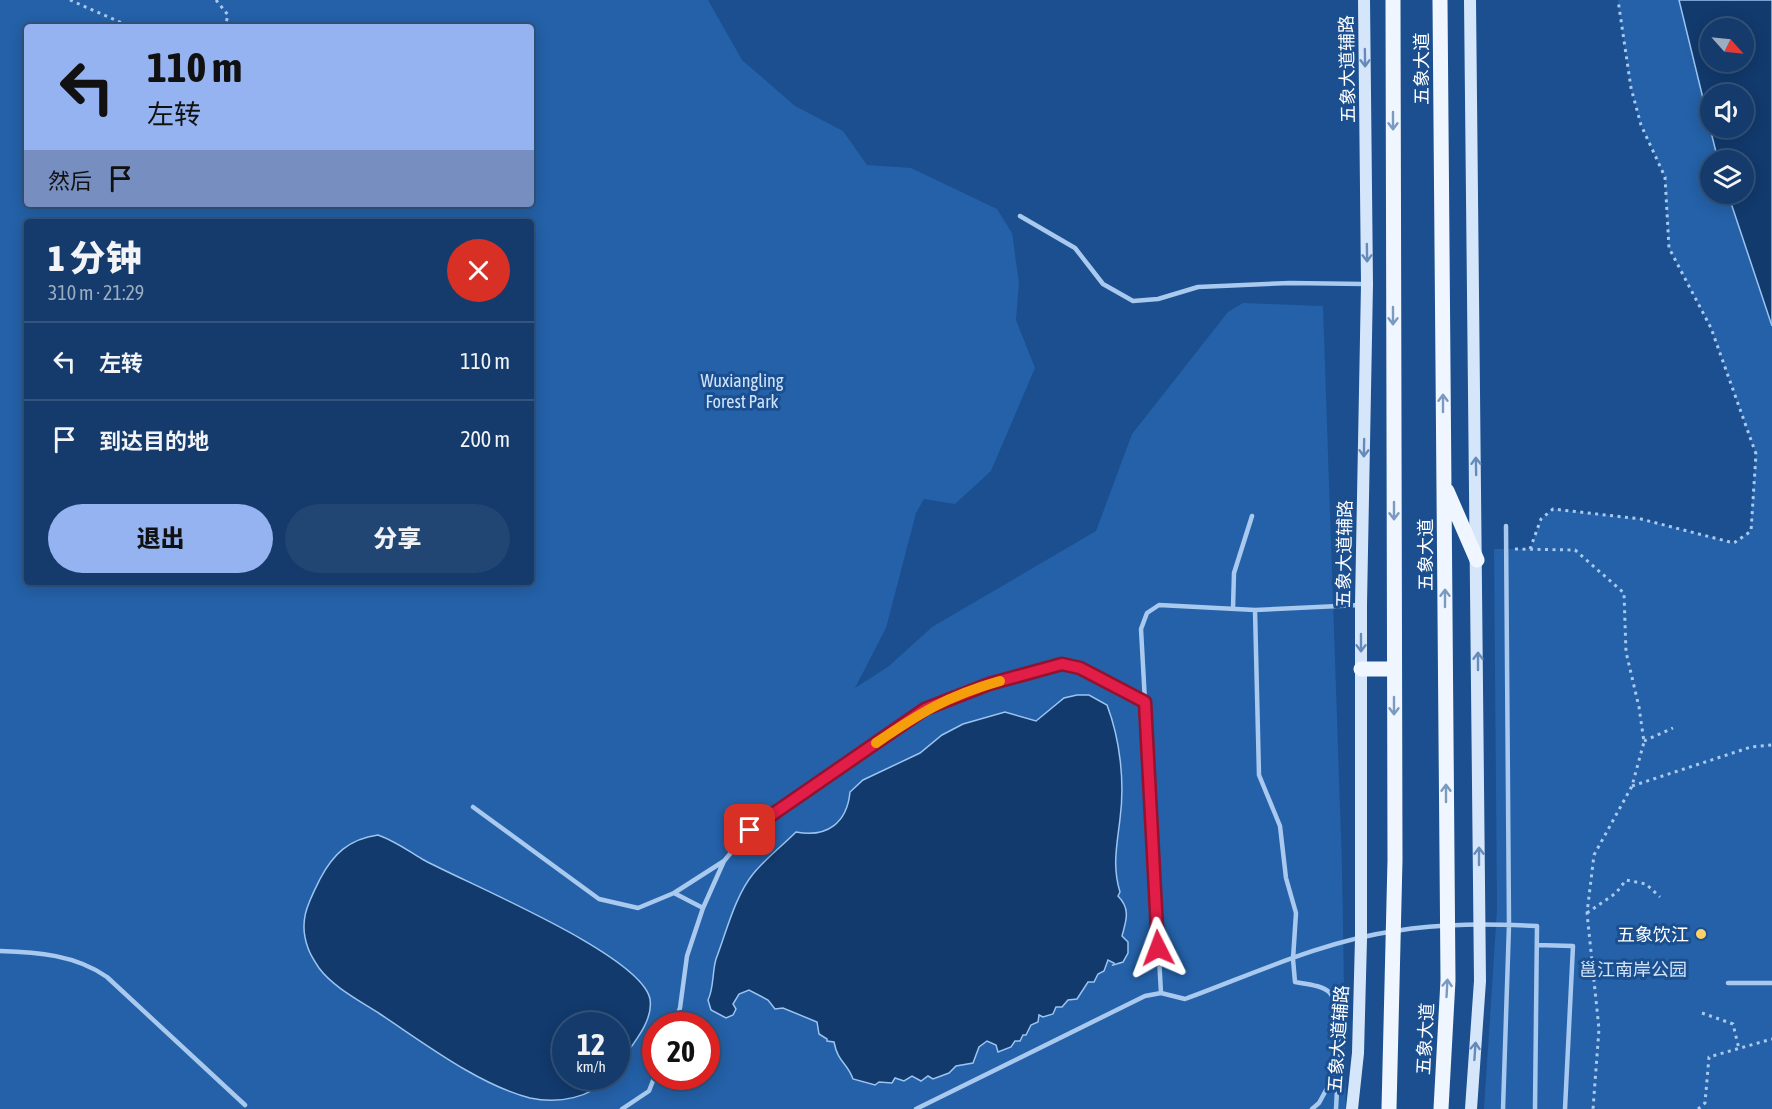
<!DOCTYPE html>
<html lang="zh">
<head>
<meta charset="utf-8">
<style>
	body { margin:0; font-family:"Asap Condensed","Noto Sans SC",sans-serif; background:#214673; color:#f1f3f6; height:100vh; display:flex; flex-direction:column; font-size:22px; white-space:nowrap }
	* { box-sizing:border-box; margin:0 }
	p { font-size:20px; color:#9dadc1 }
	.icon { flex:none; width:33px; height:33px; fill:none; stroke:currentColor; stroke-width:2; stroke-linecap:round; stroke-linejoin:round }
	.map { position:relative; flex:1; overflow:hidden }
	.panel { position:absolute; left:24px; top:219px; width:510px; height:366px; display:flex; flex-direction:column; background:#143b6b; border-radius:6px; box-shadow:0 3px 15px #0003,0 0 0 2px #33557e }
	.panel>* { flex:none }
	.hud { position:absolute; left:24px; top:24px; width:510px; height:183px; border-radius:6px; box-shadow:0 3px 15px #0003,0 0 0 2px #33557e; background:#95b2f1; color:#111; overflow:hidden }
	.needle { width:39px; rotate:117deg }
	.tools { position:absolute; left:1700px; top:18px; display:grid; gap:12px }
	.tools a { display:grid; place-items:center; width:54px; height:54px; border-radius:50%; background:#143b6b; box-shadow:0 3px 15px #0003,0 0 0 2px #33557e; font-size:30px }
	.speed { position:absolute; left:552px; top:1012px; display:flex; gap:12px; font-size:30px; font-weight:700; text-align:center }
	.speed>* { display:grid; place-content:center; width:78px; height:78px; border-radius:50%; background:#143b6b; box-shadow:0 3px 15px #0003,0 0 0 2px #33557e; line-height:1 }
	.speed small { font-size:15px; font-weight:400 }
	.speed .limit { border:9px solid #d22; background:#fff; color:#111 }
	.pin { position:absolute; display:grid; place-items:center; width:51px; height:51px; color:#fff; margin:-26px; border-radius:12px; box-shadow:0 3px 9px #0006 }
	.me { position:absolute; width:66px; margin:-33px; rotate:357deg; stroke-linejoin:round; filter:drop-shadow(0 0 4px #0008) }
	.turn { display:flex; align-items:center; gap:21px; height:126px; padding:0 24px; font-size:27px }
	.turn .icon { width:78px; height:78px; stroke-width:2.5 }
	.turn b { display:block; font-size:42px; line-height:51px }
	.then { display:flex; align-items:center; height:57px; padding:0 24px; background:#0003; gap:12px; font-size:22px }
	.round { display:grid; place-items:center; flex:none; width:63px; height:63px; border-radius:32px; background:#214673 }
	.summary { display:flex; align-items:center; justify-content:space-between; height:102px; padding:0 24px }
	h1 { font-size:36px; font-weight:800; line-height:45px }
	.cta { display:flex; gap:12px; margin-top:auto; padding:12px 24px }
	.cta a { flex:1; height:69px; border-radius:36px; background:#95b2f1; color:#111; font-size:24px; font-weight:800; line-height:69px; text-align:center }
	.cta a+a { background:#214673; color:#f1f3f6 }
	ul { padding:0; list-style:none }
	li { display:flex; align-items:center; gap:18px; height:78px; padding:0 24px; border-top:2px solid #33557e }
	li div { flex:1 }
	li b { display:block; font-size:22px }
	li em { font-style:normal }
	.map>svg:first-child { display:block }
	.green { fill:#2461a8; fill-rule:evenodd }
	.water { fill:#123a6d; stroke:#9cc4f0; stroke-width:1.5; fill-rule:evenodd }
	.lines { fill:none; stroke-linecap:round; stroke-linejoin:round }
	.path { stroke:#a9c9ee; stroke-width:3; stroke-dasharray:3 4.5; stroke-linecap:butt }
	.lane { stroke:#a9c9ee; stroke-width:4.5 }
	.secondary { stroke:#d6e6fa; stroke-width:12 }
	.primary { stroke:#f0f6ff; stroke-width:15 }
	.oneway { stroke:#668bba }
	.oneway2 { stroke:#7b9ac1 }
	.route-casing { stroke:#92132f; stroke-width:15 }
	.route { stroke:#e11d48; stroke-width:10 }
	.slow { stroke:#f59e0b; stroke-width:10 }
	.poi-dot { fill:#ffd166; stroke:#1b4f8f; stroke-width:2 }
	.labels { text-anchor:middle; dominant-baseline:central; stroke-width:6; stroke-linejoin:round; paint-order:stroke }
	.street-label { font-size:18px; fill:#fff; stroke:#1b4f8f }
	.park-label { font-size:18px; fill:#cfe3fa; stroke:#1b4f8f }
	.poi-label { font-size:18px; fill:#fff; stroke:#1b4f8f; text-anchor:end }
</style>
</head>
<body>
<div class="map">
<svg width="1772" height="1109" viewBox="0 0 1772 1109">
	<rect width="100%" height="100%" fill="#1b4f8f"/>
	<!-- green -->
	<path class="green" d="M0,0H708L742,60L795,106L843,131L867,165L911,168L997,209L1012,233L1019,283L1016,320L1035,368L991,471L955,504L924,499L916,513L886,628L855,688L889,666L932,627L1096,531L1132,434L1228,312L1243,303L1323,306L1342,866L1346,1109H0ZM27,27H531V204H27ZM27,222H531V582H27ZM566,1026H616V1077H566ZM656,1026H706V1077H656Z
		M1618,0H1679L1718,160H1710V194H1728L1772,326V1109H1484L1497,910L1494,549H1530L1541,519L1553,509L1641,519L1734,543L1750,531L1756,454L1711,328L1669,248L1665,177L1641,125L1631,88Z"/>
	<!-- water -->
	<path class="water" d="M1679,0H1772V326L1728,194H1743V160H1718L1710,128H1743V94H1710V127ZM1710,28H1743V62H1710Z
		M1077,695H1089L1107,705C1120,739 1125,782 1120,819C1117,845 1112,866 1120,892L1118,896C1131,909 1126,921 1122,936L1128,942V953L1123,962L1113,965L1114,963L1108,960L1104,971L1098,974L1094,982H1088L1077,999L1068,1000L1062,1007H1056L1053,1014L1043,1017L1039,1015L1038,1022L1031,1025L1026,1035H1023L1020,1041H1015L1011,1047L998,1052L996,1045L987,1041L979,1047L973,1063L956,1066L949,1073L933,1079L928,1076L921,1081L912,1076L904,1081L895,1078L892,1083L879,1082L875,1085L853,1079C847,1062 838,1063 834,1042L827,1041V1039L819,1034L817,1022L783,1008L775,1009L768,1000L749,990L739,994L733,1004L736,1009L733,1015L726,1018L711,1010L708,1000C714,988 712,973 716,959C726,933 735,896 753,874C766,858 782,846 796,832C827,838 847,823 850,792L863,780L920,753L942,735L963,724L1005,712L1036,721L1064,698Z
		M378,835C395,841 407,850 422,859C463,882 641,954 650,999C654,1023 629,1048 617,1067L616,1026H566V1077H610C590,1098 559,1104 530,1098C479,1085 424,1043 380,1014C360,1001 333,987 319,968C315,962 310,954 308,948C298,921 308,903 320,879C333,854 349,839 378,835Z"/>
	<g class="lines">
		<!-- path -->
		<path class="path" d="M70,0L131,27
			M216,0L228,15L225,27
			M1515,549L1575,550L1624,593L1626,652L1639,707L1644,742L1632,786L1594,855L1587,913L1599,1029L1593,1109
			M1530,549L1541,519L1553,509L1641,519L1734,543L1751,531L1756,454L1711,328L1669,248L1665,177L1641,125L1631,88L1618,0
			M1644,741L1673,728
			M1632,786L1751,747L1772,745
			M1587,913L1616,893L1626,880L1646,884L1660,897
			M1702,1013L1733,1024L1739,1049
			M1698,1109L1705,1103L1709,1057L1772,1039"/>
		<!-- lane -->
		<path class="lane" d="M1020,216L1075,248L1103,284L1133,301L1158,299L1198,287L1290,283L1364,284
			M1233,608L1234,573L1252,516
			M1255,610L1259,775L1280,826L1286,878L1296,913L1293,959L1295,982C1305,984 1323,985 1330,993C1343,1007 1337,1088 1336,1109
			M473,807L599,899L638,908L674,893L724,861
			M674,893L703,908
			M1537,945L1573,946L1565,1109
			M0,951C37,952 76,955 107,977L245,1105
			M1728,983H1772
			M1161,993L1141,629L1147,613L1159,605L1255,610L1360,605
			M673,1026L680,1008L687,956L703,908L724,861L750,830L925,709L989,684L1062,664L1080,668L1145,702
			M622,1109L649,1091L656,1073
			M916,1109L1145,996L1161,993L1185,999C1253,974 1323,941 1395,931C1443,923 1489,924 1537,926L1535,1109
			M1312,1109L1319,1103L1337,1070
			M1503,1109L1509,925L1506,526"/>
		<!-- secondary -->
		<path class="secondary" d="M1470,0L1480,981L1471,1109
			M1352,1109L1358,1053L1361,939V604L1367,284L1364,0"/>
		<!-- primary -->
		<path class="primary" d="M1440,0L1448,980L1441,1109
			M1447,491L1477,560
			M1361,669H1394
			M1389,1109L1395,860L1393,0"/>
	</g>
	<!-- one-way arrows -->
	<defs><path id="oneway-shaft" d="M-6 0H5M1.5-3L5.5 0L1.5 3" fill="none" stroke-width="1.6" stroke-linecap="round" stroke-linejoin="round" transform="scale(1.5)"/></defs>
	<g class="oneway">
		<use href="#oneway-shaft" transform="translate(1365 58) rotate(89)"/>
		<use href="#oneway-shaft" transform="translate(1367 253) rotate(89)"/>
		<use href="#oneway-shaft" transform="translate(1364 448) rotate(91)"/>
		<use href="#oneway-shaft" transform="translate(1476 466) rotate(-91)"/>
		<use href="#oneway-shaft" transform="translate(1361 643) rotate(90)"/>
		<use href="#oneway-shaft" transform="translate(1478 661) rotate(-90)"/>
		<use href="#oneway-shaft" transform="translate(1479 856) rotate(-90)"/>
		<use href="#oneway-shaft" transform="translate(1475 1051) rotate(-86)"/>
	</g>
	<g class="oneway2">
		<use href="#oneway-shaft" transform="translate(1393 121) rotate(90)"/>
		<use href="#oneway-shaft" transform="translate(1393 316) rotate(90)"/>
		<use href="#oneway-shaft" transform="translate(1443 403) rotate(-90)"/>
		<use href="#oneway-shaft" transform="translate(1394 511) rotate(90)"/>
		<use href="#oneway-shaft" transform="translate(1445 598) rotate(-90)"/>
		<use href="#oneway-shaft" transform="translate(1394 706) rotate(90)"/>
		<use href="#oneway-shaft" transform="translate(1446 793) rotate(-90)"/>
		<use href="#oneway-shaft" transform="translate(1447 988) rotate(-87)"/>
	</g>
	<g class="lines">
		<defs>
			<path id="route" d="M750,830L925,709L989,684L1062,664L1080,668L1145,702L1158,948"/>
		</defs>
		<!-- route casing -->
		<use href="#route" class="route-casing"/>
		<!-- route -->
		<use href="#route" class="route"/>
		<!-- slow -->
		<path class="slow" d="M876,743C920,713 947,696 1000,681"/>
	</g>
	<!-- markers -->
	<circle class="poi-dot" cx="1701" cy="934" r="6"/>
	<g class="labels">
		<!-- street labels -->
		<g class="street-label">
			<text transform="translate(1347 69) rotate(-91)">五象大道辅路</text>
			<text transform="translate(1421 69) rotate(-90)">五象大道</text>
			<text transform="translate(1344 554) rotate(-89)">五象大道辅路</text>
			<text transform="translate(1425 555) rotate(-90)">五象大道</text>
			<text transform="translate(1338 1039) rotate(-86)">五象大道辅路</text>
			<text transform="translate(1425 1039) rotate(-87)">五象大道</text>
		</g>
		<!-- park labels -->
		<g class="park-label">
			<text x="742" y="380">Wuxiangling<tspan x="742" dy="21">Forest Park</tspan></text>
			<text x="1633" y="969">邕江南岸公园</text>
		</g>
		<!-- poi labels -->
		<g class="poi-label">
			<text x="1689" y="934">五象饮江</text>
		</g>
	</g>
</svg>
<div class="tools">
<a><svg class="needle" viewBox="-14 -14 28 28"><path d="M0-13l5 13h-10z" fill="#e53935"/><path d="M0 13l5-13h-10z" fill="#9dadc1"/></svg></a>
<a><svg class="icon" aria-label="sound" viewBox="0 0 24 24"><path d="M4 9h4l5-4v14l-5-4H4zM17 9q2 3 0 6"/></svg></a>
<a><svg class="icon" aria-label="layers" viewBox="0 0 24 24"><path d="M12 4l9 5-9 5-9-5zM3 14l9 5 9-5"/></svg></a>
</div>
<div class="speed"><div>12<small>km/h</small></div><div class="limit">20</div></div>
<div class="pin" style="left:750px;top:830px;background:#d93025"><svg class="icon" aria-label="arrive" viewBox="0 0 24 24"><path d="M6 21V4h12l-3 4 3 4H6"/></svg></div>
<svg class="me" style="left:1158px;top:948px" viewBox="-20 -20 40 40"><path d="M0-17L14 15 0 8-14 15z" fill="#e11d48" stroke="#fff" stroke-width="4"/></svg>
<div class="hud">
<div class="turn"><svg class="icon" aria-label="left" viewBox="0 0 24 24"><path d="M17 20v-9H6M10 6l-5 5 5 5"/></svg><div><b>110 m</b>左转</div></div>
<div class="then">然后<svg class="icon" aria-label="arrive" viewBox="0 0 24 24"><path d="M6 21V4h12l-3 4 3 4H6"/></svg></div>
</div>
<section class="panel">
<div class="summary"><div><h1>1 分钟</h1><p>310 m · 21:29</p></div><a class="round" style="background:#d93025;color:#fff"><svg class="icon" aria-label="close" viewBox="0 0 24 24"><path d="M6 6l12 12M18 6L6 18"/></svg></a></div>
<ul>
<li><svg class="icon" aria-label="left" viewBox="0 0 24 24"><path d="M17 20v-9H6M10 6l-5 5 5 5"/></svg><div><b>左转</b></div><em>110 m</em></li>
<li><svg class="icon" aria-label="arrive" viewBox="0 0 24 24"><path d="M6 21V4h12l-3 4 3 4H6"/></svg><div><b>到达目的地</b></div><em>200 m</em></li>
</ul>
<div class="cta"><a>退出</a><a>分享</a></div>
</section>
</div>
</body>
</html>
